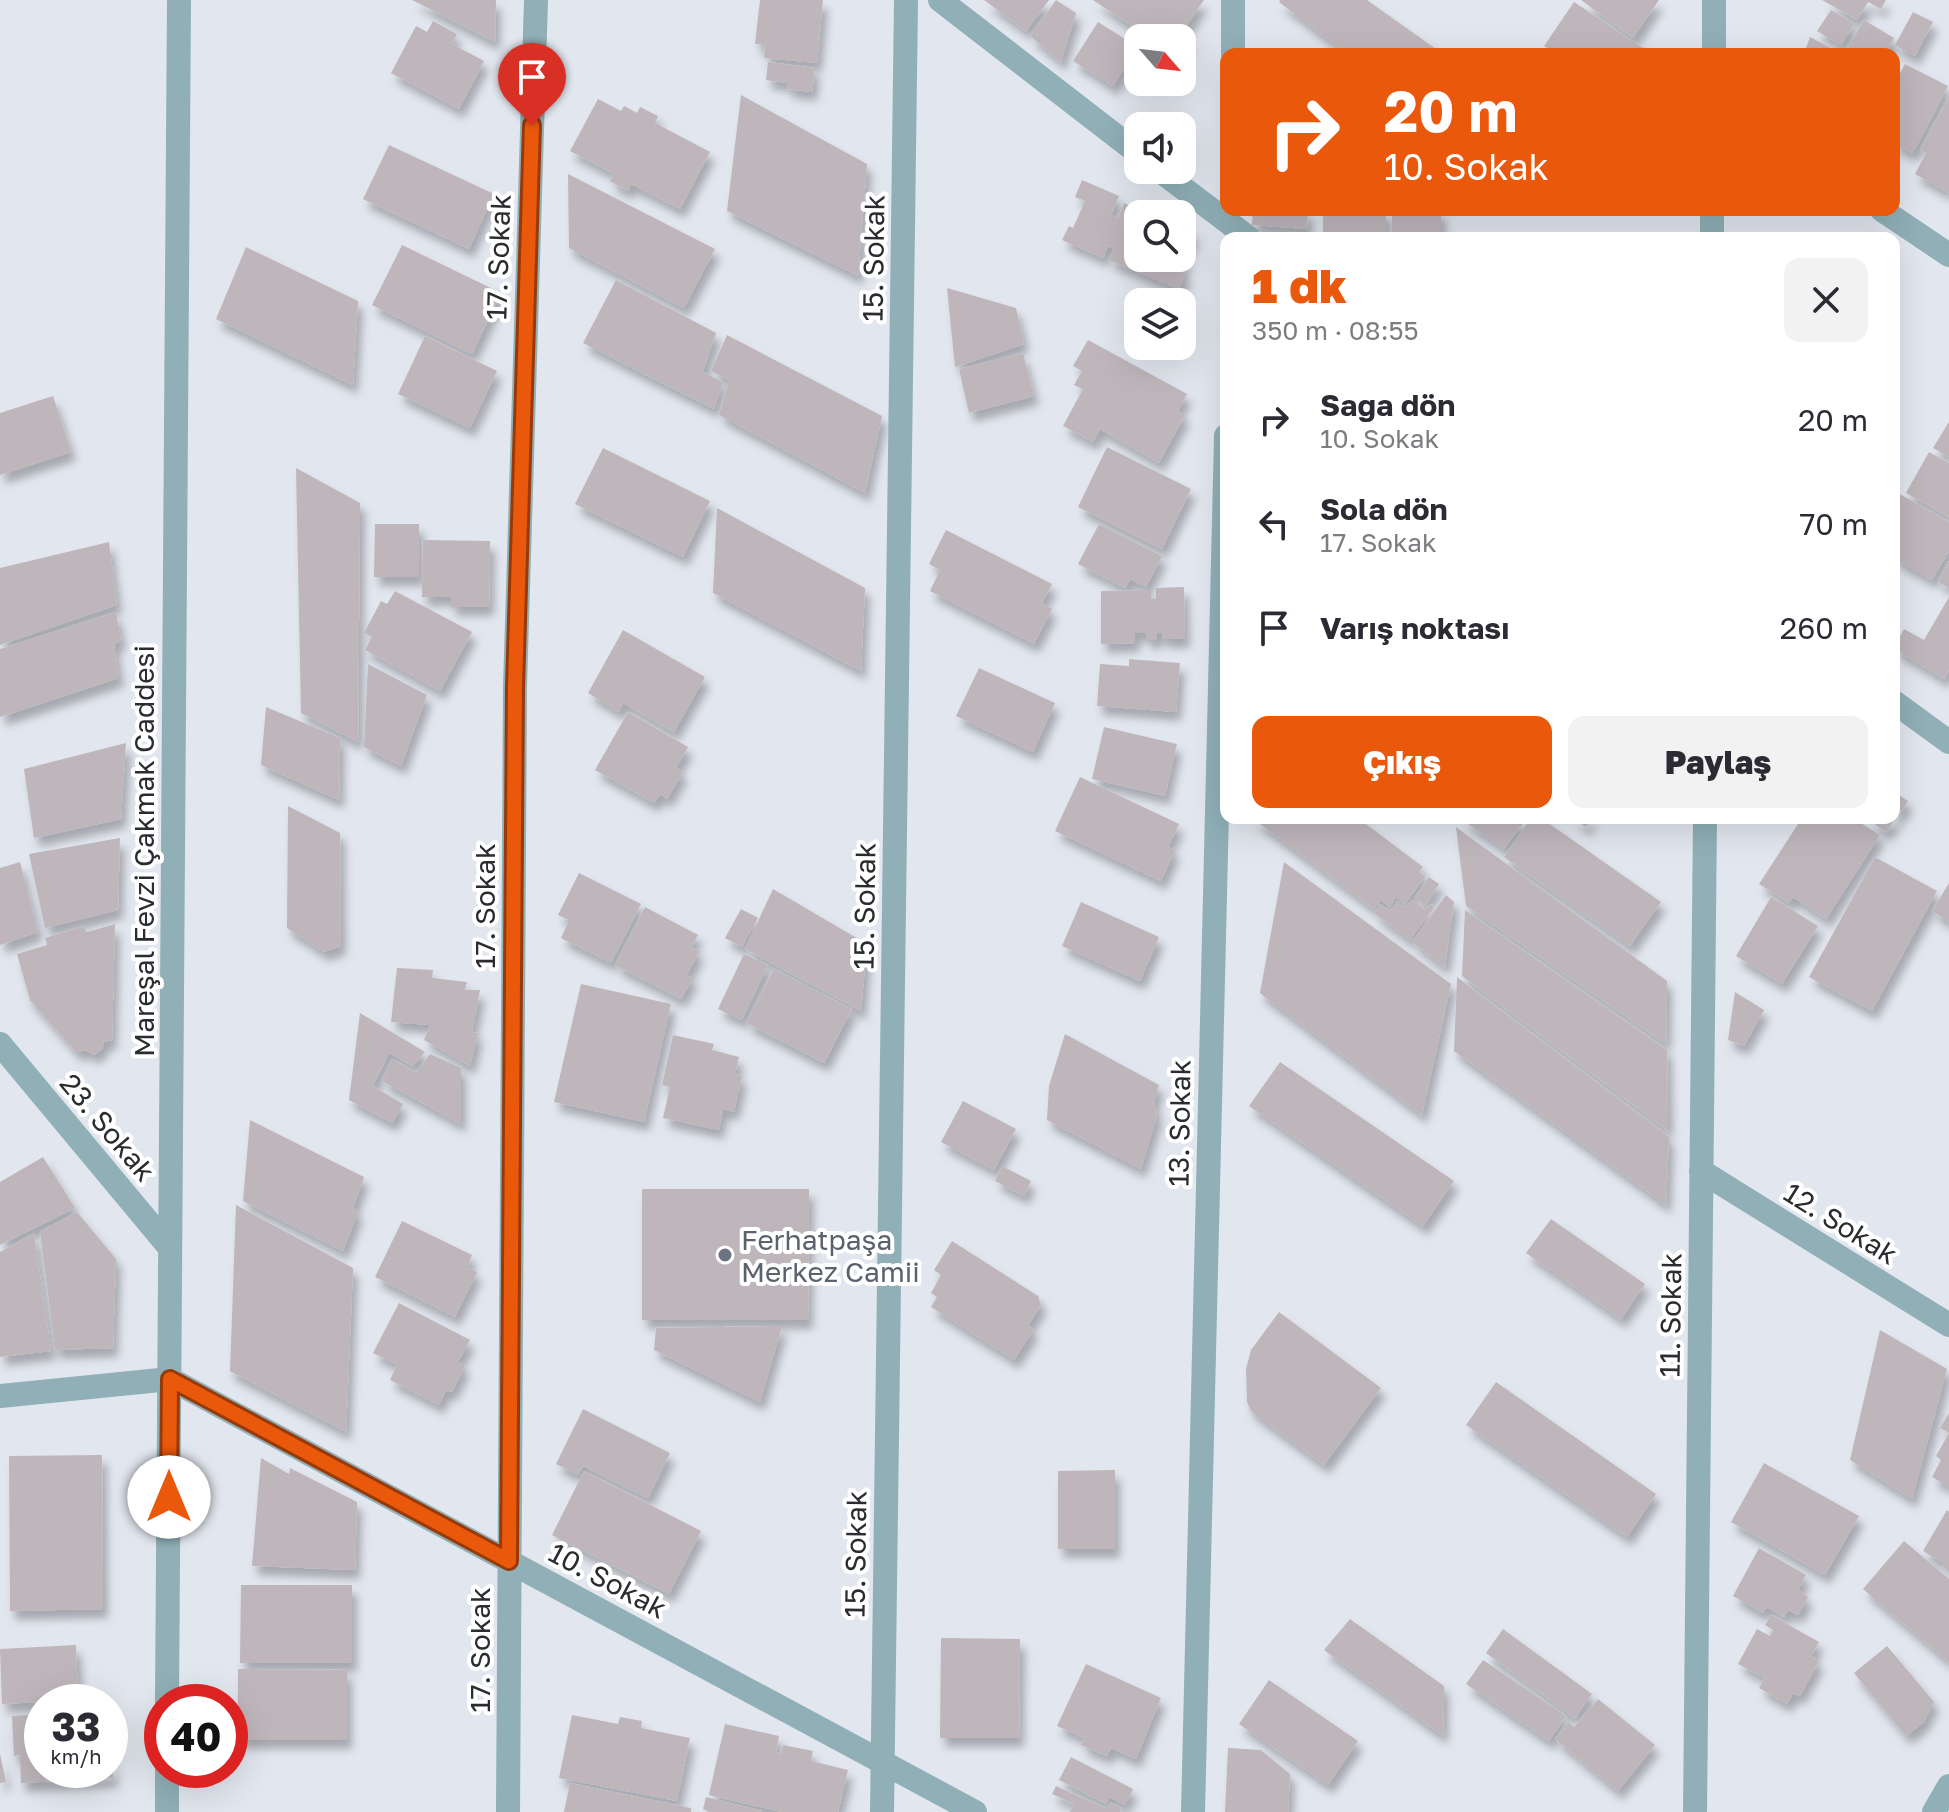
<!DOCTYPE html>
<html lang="tr">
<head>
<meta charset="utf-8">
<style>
	body { margin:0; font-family:"Golos Text",sans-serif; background:#f2f2f3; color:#2b2b33; height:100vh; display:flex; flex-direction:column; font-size:30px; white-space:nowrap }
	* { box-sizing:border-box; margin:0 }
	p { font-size:26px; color:#7c7c81 }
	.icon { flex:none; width:44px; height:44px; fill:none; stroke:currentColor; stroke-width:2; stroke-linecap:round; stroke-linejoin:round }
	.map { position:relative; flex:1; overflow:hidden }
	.panel { position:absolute; left:1220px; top:232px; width:680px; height:592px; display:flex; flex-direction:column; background:#fff; border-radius:16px; box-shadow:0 8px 32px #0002 }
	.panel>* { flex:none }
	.guide { position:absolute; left:1220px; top:48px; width:680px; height:168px; border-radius:16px; box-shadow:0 8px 32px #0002; background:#ea580c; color:#fff; overflow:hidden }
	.needle { width:52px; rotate:118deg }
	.controls { position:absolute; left:1124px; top:24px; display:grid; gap:16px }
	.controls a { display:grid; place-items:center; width:72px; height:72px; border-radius:16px; background:#fff; box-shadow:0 8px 32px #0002; font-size:40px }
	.speed { position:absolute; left:24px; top:1684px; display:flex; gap:16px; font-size:40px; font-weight:700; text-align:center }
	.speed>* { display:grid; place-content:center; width:104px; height:104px; border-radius:50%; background:#fff; box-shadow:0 8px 32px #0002; line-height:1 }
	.speed small { font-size:20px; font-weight:400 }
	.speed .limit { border:12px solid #d22; background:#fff; color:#111 }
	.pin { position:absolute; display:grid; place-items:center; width:68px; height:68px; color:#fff; margin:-82px -34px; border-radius:50% 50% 50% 0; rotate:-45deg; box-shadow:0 0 8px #0007 }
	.pin .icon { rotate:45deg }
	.me { position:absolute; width:88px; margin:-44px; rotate:0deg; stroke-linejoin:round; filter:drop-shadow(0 0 6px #0008) }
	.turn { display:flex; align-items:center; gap:28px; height:168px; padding:0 32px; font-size:36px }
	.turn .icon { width:104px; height:104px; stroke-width:2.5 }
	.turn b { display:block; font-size:56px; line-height:68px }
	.round { display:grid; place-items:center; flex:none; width:84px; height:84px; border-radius:16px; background:#f2f2f3 }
	.head { display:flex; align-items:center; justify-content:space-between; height:136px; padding:0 32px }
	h1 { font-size:48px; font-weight:800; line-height:60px; color:#ea580c }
	.action { display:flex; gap:16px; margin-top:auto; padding:16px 32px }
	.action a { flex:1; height:92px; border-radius:16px; background:#ea580c; color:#fff; font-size:32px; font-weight:800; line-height:92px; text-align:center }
	.action a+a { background:#f2f2f3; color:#2b2b33 }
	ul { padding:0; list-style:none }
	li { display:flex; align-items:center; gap:24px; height:104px; padding:0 32px }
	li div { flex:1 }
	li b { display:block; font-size:30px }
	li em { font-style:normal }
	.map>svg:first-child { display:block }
	.building { fill:#beb6bb; filter:url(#shadow) }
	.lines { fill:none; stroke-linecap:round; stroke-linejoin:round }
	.minor { stroke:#90afb7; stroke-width:24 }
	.route-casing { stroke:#983908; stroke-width:20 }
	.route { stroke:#ea580c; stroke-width:14 }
	.worship-dot { fill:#6b7280; stroke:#fff; stroke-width:3 }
	.labels { text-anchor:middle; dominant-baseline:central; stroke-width:8; stroke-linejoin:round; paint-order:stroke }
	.street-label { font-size:28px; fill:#2a2c2f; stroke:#fff }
	.worship-label { font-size:28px; fill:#5b616d; stroke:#fff; text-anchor:start }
</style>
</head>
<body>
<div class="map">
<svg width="1949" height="1812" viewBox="0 0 1949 1812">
	<defs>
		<filter id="shadow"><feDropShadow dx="5" dy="9" stdDeviation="4" flood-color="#0004"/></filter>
	</defs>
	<rect width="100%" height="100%" fill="#e2e6ee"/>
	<!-- building -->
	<path class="building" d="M412,0H496L495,42Z
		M760,0H823L817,63L764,58L765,45L755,44Z
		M984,0H1049L1026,31Z
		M1056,0L1076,13L1061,62L1030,36Z
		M1093,0H1204L1180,35L1189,41L1182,53V38H1150Z
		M1280,0H1367L1443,54H1348L1279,2Z
		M1581,0H1659L1633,38Z
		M1822,0H1886L1881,9L1868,2L1857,20Z
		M1574,2L1652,54H1556L1544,46Z
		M1831,10L1854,24L1841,45L1817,31Z
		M1913,12L1933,22L1915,56L1895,45Z
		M1864,20L1894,38L1885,54H1850L1846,51Z
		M433,21L457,34L452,44L484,61L459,109L391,73L416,26L427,32Z
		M1098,22L1138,47L1113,86L1073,61Z
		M1810,37L1842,54H1804Z
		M768,62L815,68L812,92L787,89L788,83L766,80Z
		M1905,64L1948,86L1913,153L1894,144V85Z
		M741,95L867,164L858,276L727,211Z
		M1949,97V193L1915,174L1926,153L1920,150Z
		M598,99L621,111L624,106L637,113L640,107L658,116L655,123L710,152L680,209L631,184L628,191L610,181L614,174L570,151Z
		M389,145L494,194L469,249L363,199Z
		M568,174L715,249L684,308L569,248Z
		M1082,180L1119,196L1111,215L1118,218L1124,203L1149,214H1138V258H1182V228L1194,233L1183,258L1186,259L1181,271L1186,273L1179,289L1109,260L1114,248L1108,246L1103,258L1062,240L1069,226L1073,228L1085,201L1075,197Z
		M1253,210H1308L1307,229L1252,225Z
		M1323,210H1386V238H1323Z
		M1392,210H1441V238H1392Z
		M402,245L501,293L472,354L372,305Z
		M246,247L358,301L353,385L216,319Z
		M616,280L716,333L703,372L723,382L714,409L583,343Z
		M947,288L1016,308L1024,344L955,367Z
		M727,335L882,416L865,493L719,415L729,380L711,371Z
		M425,336L497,371L470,428L398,394Z
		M1088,340L1187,394L1178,411L1185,415L1159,463L1100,429L1093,442L1063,426L1083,389L1074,385L1082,371L1073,366Z
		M1023,353L1034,396L969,413L959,369Z
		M53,396L71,452L0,475V413Z
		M1949,422V457L1933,448Z
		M1107,447L1191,489L1162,549L1078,507Z
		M603,448L710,501L683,557L575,504Z
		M1929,452L1949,463V517L1906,493Z
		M296,468L360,503L358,742L301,713Z
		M1896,492L1949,522V551L1932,580L1894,558Z
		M717,508L865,588L861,671L713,593Z
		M375,524H419V577H374Z
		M1099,524L1162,556L1146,587L1130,579L1125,588L1078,564Z
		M946,530L1052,584L1042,603L1052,609L1034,644L930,591L940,570L929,564Z
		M423,540L490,541L489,607H451V597H422Z
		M109,542L117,605L0,645V568Z
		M1949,561V588L1938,582Z
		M1184,587L1185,639H1162V633H1157V640H1146V633H1135V643L1101,644V591L1151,590V599H1156V588Z
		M395,591L472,632L440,691L365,650L372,637L364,633L381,601L387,604Z
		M1949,597V670L1944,679L1894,649V646L1904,629L1924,640Z
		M116,612L121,641L114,644L119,678L0,717V649Z
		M623,630L705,677L674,732L623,703L619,712L588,693Z
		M1129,659L1180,663L1176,712L1097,706L1100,664L1129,666Z
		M368,664L427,695L401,766L364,747Z
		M979,668L1055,703L1033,752L956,716Z
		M266,707L340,738L339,800L261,765Z
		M628,712L688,747L676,768L683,772L667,799L660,794L654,803L595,770Z
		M1104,727L1177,744L1165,796L1092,779Z
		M126,743L121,819L34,838L24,769Z
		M1080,777L1179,824L1168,847L1175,850L1161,881L1055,831Z
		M1894,792L1908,801L1886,832L1866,818H1894Z
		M288,806L340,833L341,946L324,952L287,928Z
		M1252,818H1358L1423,867L1419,872L1425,877L1405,904L1396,897L1390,907L1381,900L1374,909Z
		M1460,818H1527L1504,849Z
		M1531,818H1541L1661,902L1630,946L1504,857Z
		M1573,818H1592L1586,827Z
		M1802,818H1853L1880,835L1826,919L1793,897L1789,903L1759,884Z
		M1456,827L1667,981L1666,1044L1466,906Z
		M120,838L118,910L45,928L29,854Z
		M1875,857L1937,891L1872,1011L1809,977Z
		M20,862L38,932L0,945V868Z
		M1284,862L1451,984L1422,1115L1260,993Z
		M579,873L641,904L611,963L561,938L569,920L558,915Z
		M1429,877L1439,884L1425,905L1414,898Z
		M1949,883V922L1932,911Z
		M773,889L867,944L861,1011L745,949Z
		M1446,895L1454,902L1445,967L1412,942Z
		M1771,897L1818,926L1782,984L1736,956Z
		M1412,900L1425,910L1430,904L1434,907L1410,940L1374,913L1380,904L1390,911L1397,901L1406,907Z
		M1081,902L1159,937L1140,981L1062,946Z
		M645,907L698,935L691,947L699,951L687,975L693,978L681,999L615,965Z
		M741,909L758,918L742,947L725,938Z
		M1465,910L1667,1050L1668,1131L1462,976Z
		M115,924L112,1040L104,1042L102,1049L94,1055L85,1050L76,1052L30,1000L17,954L47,945L45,938L83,926L87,932Z
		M744,954L768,965L742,1020L718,1009Z
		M397,968L433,970L432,978L467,982L465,990H480L472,1032L478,1033L470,1066L424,1040L430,1025L391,1022Z
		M774,969L852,1009L824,1063L746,1023Z
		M1457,977L1669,1137L1666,1205L1454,1051Z
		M581,984L671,1004L644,1122L554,1102Z
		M1735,992L1764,1010L1744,1046L1728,1040Z
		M360,1013L425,1052L413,1066L389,1053L373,1086L403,1104L392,1123L349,1100Z
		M1065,1034L1159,1085L1154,1102L1157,1116L1141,1169L1047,1120L1049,1086Z
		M673,1035L714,1044L712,1050L739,1057L735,1074L742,1076L734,1112L723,1109L719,1130L663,1118L670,1087L662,1085Z
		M430,1054L461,1068V1124L382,1081L392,1059L416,1073Z
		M1280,1062L1454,1181L1423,1226L1249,1106Z
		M963,1101L1016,1129L994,1170L941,1142Z
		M250,1120L364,1177L353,1208L358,1212L343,1251L243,1201Z
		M43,1157L75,1208L0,1245V1182Z
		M1002,1166L1031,1181L1024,1196L995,1181Z
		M642,1189H809L808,1320H642Z
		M236,1205L353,1268L346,1432L230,1371Z
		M77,1212L116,1259L113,1348L55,1350L40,1232Z
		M1551,1219L1645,1284L1621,1319L1526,1253Z
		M402,1221L472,1255L467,1267L477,1272L455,1317L375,1277Z
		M34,1233L51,1351L0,1357V1252Z
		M952,1241L1038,1296L1041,1305L1028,1326L1034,1329L1014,1360L931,1307L937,1297L931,1293L941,1275L934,1270Z
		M399,1303L470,1340L458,1362L465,1366L452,1392L446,1390L439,1405L390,1380L397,1365L373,1353Z
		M1279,1312L1381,1388L1324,1465L1251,1411L1247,1402L1246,1369L1251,1350Z
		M782,1326L760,1402L654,1350L656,1328Z
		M1880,1330L1947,1369L1912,1499L1850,1460Z
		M1496,1382L1656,1494L1627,1537L1466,1425Z
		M583,1409L670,1453L648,1498L583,1466L578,1475L556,1464Z
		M1949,1413V1487L1932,1477L1941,1460L1936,1456L1949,1433L1940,1428Z
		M102,1455L103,1609L10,1611L9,1456Z
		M261,1458L289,1474L290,1468L357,1502L355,1570L252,1566Z
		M1764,1463L1859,1516L1825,1575L1731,1522Z
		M1115,1470V1549H1058V1471Z
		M584,1471L701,1531L669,1594L552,1535Z
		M1947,1510L1949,1512V1571L1943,1567L1945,1564L1923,1551Z
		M1904,1541L1949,1579V1662L1863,1589Z
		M1759,1548L1806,1575L1798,1590L1808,1597L1798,1615L1788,1610L1784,1617L1767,1607L1763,1613L1733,1596Z
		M241,1585H352V1663H240Z
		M1771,1615L1819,1642L1811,1656L1819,1661L1800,1696L1793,1693L1787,1704L1759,1688L1765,1678L1738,1664L1757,1629L1770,1636L1773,1630L1765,1625Z
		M1350,1619L1444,1686L1443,1736L1324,1650Z
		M1503,1629L1592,1694L1575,1718L1486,1653Z
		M941,1638L1020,1639L1019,1738H940Z
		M76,1645L78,1700L2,1704L0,1649Z
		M1887,1646L1934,1702L1924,1722L1906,1736L1854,1673Z
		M1483,1660L1566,1716L1549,1741L1466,1684Z
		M1086,1664L1161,1698L1136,1759L1111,1748L1107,1756L1081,1745L1084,1738L1057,1726Z
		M238,1669L347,1670V1740H238Z
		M1269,1680L1358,1741L1328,1785L1239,1724Z
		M1598,1699L1655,1745L1618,1791L1555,1739L1568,1722L1574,1727Z
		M42,1714V1770H110V1761L112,1760L113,1778L21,1783L20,1755L14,1756L12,1716Z
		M572,1715L618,1724L620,1717L642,1721L641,1728L690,1738L677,1801L559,1778Z
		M725,1724L779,1736L776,1752L781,1754L783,1745L813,1751L811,1761L848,1770L838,1812H782L709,1795Z
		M1228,1748L1261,1750L1290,1774L1288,1812H1225Z
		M0,1754L6,1782L0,1783Z
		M1071,1757L1133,1789L1125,1805L1109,1797L1106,1804L1059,1780Z
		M570,1783L691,1808V1812H564Z
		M1056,1786L1107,1809L1110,1802L1122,1808L1120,1812H1070L1074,1804L1052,1794Z
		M706,1797L762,1811V1812H709L703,1809Z"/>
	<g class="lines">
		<!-- minor -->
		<path class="minor" d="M940,0L1138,153
			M1233,54V0
			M1714,54V0
			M1159,170L1249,238
			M1882,210L1949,255
			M1712,238V210
			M1894,702L1949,742
			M0,1044L170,1248
			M1701,1171L1949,1325
			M0,1396L170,1379L975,1812
			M167,1702L179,0
			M167,1812V1770
			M508,1812L515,686L536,0
			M882,1812L906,0
			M1193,1812L1226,436
			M1695,1812L1705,818
			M1934,1812L1949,1786"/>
	</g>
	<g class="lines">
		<defs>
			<path id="route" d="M169,1497L170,1379L509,1561L515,686L532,125"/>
		</defs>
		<!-- route casing -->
		<use href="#route" class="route-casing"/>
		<!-- route -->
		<use href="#route" class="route"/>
	</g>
	<!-- markers -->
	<circle class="worship-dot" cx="725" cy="1255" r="8"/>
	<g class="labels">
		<!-- street labels -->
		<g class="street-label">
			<text transform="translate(498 257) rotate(-88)">17. Sokak</text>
			<text transform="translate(873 258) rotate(-89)">15. Sokak</text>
			<text transform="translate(143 851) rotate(-90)">Mareşal Fevzi Çakmak Caddesi</text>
			<text transform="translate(484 906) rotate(-90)">17. Sokak</text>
			<text transform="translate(864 906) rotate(-89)">15. Sokak</text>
			<text transform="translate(1179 1123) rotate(-89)">13. Sokak</text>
			<text transform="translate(108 1127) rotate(50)">23. Sokak</text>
			<text transform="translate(1841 1223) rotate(32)">12. Sokak</text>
			<text transform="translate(1670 1315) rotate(-89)">11. Sokak</text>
			<text transform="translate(855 1554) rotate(-89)">15. Sokak</text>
			<text transform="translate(608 1580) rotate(28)">10. Sokak</text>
			<text transform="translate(479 1650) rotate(-90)">17. Sokak</text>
		</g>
		<!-- worship labels -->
		<g class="worship-label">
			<text x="741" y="1239">Ferhatpaşa<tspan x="741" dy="32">Merkez Camii</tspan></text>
		</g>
	</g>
</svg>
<div class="controls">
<a><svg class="needle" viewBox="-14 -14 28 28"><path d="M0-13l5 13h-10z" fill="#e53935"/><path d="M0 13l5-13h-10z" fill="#7c7c81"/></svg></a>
<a><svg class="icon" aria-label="sound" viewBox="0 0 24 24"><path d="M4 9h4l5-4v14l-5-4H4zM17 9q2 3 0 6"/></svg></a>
<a><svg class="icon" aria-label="search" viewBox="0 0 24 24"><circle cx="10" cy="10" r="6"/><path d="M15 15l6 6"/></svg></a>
<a><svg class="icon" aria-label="layers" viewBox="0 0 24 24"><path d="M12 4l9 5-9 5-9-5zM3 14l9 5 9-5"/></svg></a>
</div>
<div class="speed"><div>33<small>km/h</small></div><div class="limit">40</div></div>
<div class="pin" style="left:532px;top:125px;background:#d93025"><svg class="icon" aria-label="arrive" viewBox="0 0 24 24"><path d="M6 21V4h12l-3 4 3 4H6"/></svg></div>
<svg class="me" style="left:169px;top:1497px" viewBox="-20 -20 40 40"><circle r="19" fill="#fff"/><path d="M0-13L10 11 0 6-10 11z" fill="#ea580c"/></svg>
<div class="guide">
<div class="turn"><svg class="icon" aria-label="right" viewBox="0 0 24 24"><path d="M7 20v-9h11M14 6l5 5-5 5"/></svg><div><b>20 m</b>10. Sokak</div></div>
</div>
<section class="panel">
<div class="head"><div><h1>1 dk</h1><p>350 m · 08:55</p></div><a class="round"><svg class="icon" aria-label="close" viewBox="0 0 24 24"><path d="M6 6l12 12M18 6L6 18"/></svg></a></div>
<ul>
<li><svg class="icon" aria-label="right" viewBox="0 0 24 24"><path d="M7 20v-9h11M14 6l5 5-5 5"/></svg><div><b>Sağa dön</b><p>10. Sokak</p></div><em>20 m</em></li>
<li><svg class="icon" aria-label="left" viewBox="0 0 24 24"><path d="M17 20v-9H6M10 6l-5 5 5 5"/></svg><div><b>Sola dön</b><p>17. Sokak</p></div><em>70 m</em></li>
<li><svg class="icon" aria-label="arrive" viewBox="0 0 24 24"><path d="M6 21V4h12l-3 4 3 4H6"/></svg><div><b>Varış noktası</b></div><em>260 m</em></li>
</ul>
<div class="action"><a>Çıkış</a><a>Paylaş</a></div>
</section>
</div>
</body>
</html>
